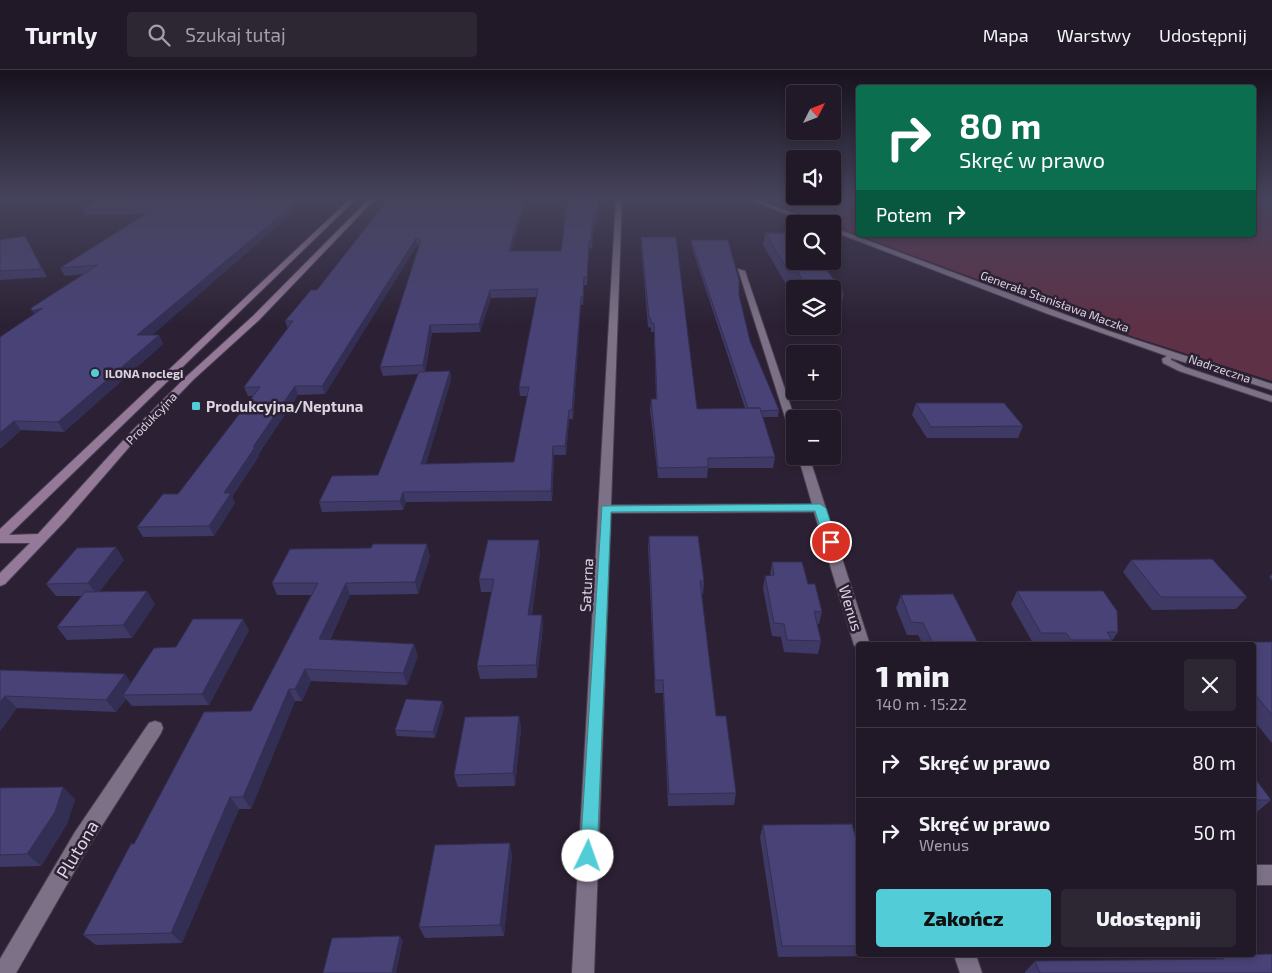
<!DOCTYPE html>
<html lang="pl">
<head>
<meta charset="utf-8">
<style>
	body { margin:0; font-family:"Exo 2",sans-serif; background:#2d2633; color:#f1f3f6; height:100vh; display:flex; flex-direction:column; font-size:19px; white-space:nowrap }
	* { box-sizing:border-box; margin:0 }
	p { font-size:16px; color:#a2a0a7 }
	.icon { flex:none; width:28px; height:28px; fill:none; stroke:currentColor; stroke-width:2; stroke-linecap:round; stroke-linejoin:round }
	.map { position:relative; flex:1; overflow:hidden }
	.panel { position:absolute; left:856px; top:572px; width:400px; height:315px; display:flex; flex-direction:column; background:#211927; border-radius:5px; box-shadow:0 2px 8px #0003,0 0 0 1px #3e3844 }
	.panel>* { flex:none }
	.hud { position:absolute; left:856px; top:15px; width:400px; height:152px; border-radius:5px; box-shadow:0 2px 8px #0003,0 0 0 1px #3e3844; background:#0b6e4f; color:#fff; overflow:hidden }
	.needle { width:32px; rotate:48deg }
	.buttons { position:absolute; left:786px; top:15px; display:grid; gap:10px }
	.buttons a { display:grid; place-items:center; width:55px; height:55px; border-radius:5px; background:#211927; box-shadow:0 2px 8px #0003,0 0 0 1px #3e3844; font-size:25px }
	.pin { position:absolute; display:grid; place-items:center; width:42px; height:42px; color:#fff; margin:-21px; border:2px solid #fff; border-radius:50%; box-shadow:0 1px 5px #0007 }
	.me { position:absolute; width:55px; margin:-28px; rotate:3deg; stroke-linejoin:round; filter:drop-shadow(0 0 4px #0008) }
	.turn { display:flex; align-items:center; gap:18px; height:105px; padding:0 20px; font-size:22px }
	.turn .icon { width:65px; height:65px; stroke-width:2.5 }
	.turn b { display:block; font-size:35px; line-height:42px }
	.then { display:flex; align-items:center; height:48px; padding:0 20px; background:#0003; gap:10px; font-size:19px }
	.round { display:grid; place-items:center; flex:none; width:52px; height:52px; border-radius:5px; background:#2d2633 }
	.overview { display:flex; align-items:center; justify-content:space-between; height:85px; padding:0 20px }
	h1 { font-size:30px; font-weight:800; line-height:38px }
	.cta { display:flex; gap:10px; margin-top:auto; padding:10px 20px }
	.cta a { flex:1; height:58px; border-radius:5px; background:#52ccd6; color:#111; font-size:20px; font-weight:800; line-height:58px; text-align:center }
	.cta a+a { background:#2d2633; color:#f1f3f6 }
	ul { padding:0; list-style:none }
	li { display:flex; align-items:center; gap:15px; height:70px; padding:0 20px; border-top:1px solid #3e3844 }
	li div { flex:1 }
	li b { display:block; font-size:19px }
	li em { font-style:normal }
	header { display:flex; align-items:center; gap:30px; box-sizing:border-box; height:70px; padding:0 25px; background:#211927; border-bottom:1px solid #3e3844 }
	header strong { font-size:24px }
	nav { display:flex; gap:28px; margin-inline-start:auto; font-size:18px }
	.search { width:350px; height:45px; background:#2d2633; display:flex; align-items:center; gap:12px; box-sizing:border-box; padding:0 18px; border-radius:5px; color:#a2a0a7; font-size:19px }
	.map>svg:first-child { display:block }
	.green { fill:#5f3146 }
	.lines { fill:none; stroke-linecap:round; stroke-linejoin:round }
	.minor-casing { stroke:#48404e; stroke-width:2 }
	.secondary-casing { stroke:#48404e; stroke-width:2 }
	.minor { fill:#7d7187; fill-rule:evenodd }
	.secondary { fill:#947999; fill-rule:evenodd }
	.wall { fill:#3f3965; fill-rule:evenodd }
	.shaded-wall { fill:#332e53 }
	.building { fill:#494276; stroke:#332e53 }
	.route { fill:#52ccd6; stroke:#35858b }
	.poi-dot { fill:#52ccd6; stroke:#2c2134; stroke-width:2 }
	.labels { text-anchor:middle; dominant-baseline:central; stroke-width:5; stroke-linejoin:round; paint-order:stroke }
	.far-street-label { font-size:12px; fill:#dcd5e1; stroke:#2c2134 }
	.far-poi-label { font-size:12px; font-weight:bold; fill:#dcd5e1; stroke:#2c2134; text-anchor:start }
	.poi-label { font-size:15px; font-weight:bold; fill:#dcd5e1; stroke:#2c2134; text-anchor:start }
	.street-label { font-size:15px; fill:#dcd5e1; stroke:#2c2134 }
	.near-street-label { font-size:18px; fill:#dcd5e1; stroke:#2c2134 }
</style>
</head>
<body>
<header>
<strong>Turnly</strong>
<div class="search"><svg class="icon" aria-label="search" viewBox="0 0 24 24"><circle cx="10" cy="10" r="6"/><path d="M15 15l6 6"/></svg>Szukaj tutaj</div>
<nav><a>Mapa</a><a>Warstwy</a><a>Udostępnij</a></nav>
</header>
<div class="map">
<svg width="1272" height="903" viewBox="0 0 1272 903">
	<rect width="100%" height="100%" fill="#2c2134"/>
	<!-- green -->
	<path class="green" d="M760,128H859V165H1254V128L1272,130V311L1134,267L833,156L832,154H828Z"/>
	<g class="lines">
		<defs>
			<path id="minor" d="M616,128H622L611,435L812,434L798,386H809L870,575H859V580L854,575L814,442L611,443L594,903H572Z
				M745,128H754L821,154H812Z
				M832,157L1109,261L1272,314V320L1171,288V290L1185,297L1272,326V332L1179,301L1163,293L1162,289L1167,286L1048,244L832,161Z
				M738,199L745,201L795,349V366L790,363Z
				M155,651L161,653L163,658L161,663L89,776L16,903H0V889L75,762L149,653Z
				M1254,795H1272V815H1254Z
				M954,885H976L982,903H960Z"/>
			<path id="secondary" d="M351,128H357L9,465L38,464L129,364L187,306L253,246L370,128H376L259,250L193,310L137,368L66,450L5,514L0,516V503L30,473H0V459Z"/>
		</defs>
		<!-- minor casing -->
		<use href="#minor" class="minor-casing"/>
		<!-- secondary casing -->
		<use href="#secondary" class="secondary-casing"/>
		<!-- minor -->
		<use href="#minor" class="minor"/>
		<!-- secondary -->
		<use href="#secondary" class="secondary"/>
	</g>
	<!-- wall -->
	<path class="wall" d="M310,128L152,265H159L163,274L64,362L21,360L0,379L34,244L84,204L65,206L60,198L146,144L86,145L83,138Z
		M389,128H526L512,181H561L568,128H599L596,152H594L592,178L589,179L587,215H584L583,235H581L573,349H569L566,385H554L552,431L406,432L403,440L322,442L319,432L378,405L418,304L383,306L380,297L420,176L417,175L325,324L298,325L258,385L259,386L232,427L235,433L214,466L143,467L137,457L178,424L253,326H248L244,317L288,259L285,251L317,220ZM537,227L519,317L520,326H528L514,392L426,394L451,310L450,301L425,302L432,263L480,262L491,228Z
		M765,163L795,191L844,223L841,238H832V219H797L796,216H787L763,175Z
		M25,166L47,207L0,210V170Z
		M641,167L697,339L745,338L691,175V170L739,225L750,271L779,340L778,347H763L775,387L773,398H708L707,408H658L650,339L651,329H656L654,262H651V258L648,257L641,175Z
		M916,333L1023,356L1018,368H927L912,345Z
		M649,466L704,511L703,524H701L716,646L736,723L734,735L668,736L663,623H655L648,478Z
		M540,482L532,545H542L543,557L537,608L480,609L477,596L492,522H481L479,509Z
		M430,486L418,524L350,525L330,570L418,586L407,615L311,611L302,631H295L251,739H239L182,873L96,875L83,865L134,774L251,641L311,525H277L272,513Z
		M124,490L99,522L155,534L132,568L67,570L57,557L82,526H56L46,514Z
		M1131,490L1247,527L1236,539L1152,540L1123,502Z
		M772,492L808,514L822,542L819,554H817L821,571L818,584L784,582L781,567L772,566L763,518L765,506H770Z
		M1272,504V510L1269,507Z
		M1017,521L1118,562L1109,575H1034L1011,534Z
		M901,525L979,575H923L918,565H907L896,538Z
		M249,560L209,635L132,636L126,629L116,642L17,638L0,661V600L125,604L131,613L176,577Z
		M1197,572H1272V673L1254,651V575H1195Z
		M442,631L444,637L435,668L397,666L395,660Z
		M519,646L521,659L515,716L458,717L454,705Z
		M1254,707L1271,730L1257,742H1254Z
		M0,718L75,729L67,754L41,796L0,797Z
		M763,755L859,780V885H877V886L778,887L760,767Z
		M512,785L504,866L425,868L419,857Z
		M1221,885H1254L1272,903H1025V902L1035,891L1216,889Z"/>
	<!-- shaded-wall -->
	<path class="shaded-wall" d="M301,128H310L142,274L137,265Z
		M524,128H526L510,189L509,181Z
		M598,128H599L596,152V146Z
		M593,146L594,152L592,178L591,171Z
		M416,168L417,175L325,324L322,316Z
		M589,172V179L587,215V207Z
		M490,220L491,228L480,262L479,254Z
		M581,227V235L573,349L572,340Z
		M43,238L37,249L32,241Z
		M430,255L432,263L424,303L423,295Z
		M159,265L163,274L64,362L58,352Z
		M450,301L451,310L423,403L421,394Z
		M295,316L298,325L258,385L259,386L232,427L235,433L214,466L209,456L224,423L253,377Z
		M569,340V349L566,385L565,376Z
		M14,351L21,360L0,379V363Z
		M553,376L554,385L552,431L551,421Z
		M403,422L406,432L403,440L400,431Z
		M539,470L540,482L530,558L528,545Z
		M427,474L430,486L418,524L415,512Z
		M116,477L124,490L97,525L88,513Z
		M346,513L350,525L324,581L319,569Z
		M147,521L155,534L132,568L123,555Z
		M542,545L543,557L537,608L536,595Z
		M243,549L249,560L209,635L202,624Z
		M414,574L418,586L407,615L403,603Z
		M305,599L311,611L302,631L295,619Z
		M125,604L134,617L123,625L126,629L116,642L106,630Z
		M289,619L295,631L251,739L243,727Z
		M5,626L17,638L0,661V632Z
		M442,631L444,637L435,668L433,662Z
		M519,646L521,659L515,716L513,703Z
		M63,717L75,729L67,754L41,796L27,784Z
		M230,727L239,739L182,873L171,863Z
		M510,773L512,785L504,866L500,855Z
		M400,866L403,871L396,903H392Z"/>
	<!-- building -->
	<path class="building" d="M102,128H301L137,265H159L58,352L14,351L0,363V267L43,238L32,241L31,238L98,195L60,198L157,137L83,138Z
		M389,128H524L509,181H561L568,128H598L596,146H593L591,171L589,172L587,207H584L583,227H581L572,340H569L565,376H553L551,421L403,422L400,431L319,432L332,406L378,405L419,302L450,301L421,394L514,392L529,317H519L538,219L490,220L479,254L430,255L423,295L380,297L421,170L416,168L322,316H295L253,377H255L224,423H231L209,456L137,457L163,424H178L260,317H244L293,251H285L311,220H317Z
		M765,163H795V191H820L844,223L832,224V219H808L798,202H789Z
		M25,166L42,199L0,201V170Z
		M641,167H676L697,339L760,338L775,387L708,388V397L658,398L651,329H657L654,253H651V248H649Z
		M691,170H728L739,210V225L750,271L779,340L761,341L760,338H748Z
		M916,333H1004L1023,356L931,357Z
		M649,466H698L704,511H700L716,646H726L736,723L669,724L663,610H655Z
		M488,470H539L528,545H542L536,595L477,596L494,509H479Z
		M373,474H427L415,512L346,513L319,569L414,574L403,603L305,599L295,619H289L243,727H230L171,863L83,865L131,774H134L204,642L251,641L318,513H272L290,479L371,478Z
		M116,477L88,513L46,514L77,478Z
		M1212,489L1247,527H1161L1131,490Z
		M772,492H802L808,514H815L822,542L814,541L821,571L787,570L784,554L774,553L765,506L774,505Z
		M147,521L123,555L57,557L85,522Z
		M1017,521H1103L1117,541L1118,562H1107L1112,570H1071L1066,563H1041Z
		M953,524L979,575H934L923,553L911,552L901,525Z
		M193,549H243L202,624L123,625L154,578L176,577Z
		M1197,572H1272V645L1254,623V575H1199Z
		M0,600L125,604L106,630L5,626L0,632Z
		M406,629L442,631L433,662L395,660Z
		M519,646L513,703L454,705L465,647Z
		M1254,707L1271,730H1254Z
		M63,717L55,742L27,784L0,785V718Z
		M852,754L859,780V876H782L763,755Z
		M510,773L500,855L419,857L435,775Z
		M400,866L392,903H323L332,868Z
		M1272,884V903H1040L1035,891L1224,889L1222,885Z"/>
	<!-- sky -->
	<linearGradient id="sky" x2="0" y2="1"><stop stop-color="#18121d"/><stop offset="0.5" stop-color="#45435c"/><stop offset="1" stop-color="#45435c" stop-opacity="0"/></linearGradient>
	<rect width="1272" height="255" fill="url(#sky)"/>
	<!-- route -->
	<path class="route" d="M820,434L826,438L837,472L835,475L831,476L825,472L815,441L611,442L597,786L595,793L588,795L582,793L580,786L602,436Z"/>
	<!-- markers -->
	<g class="poi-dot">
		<circle cx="95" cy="303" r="5"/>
		<rect x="191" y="331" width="10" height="10" rx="2.5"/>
	</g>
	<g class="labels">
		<!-- far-street labels -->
		<g class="far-street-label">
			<text transform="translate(1055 231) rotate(20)">Generała Stanisława Maczka</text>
			<text transform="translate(1220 298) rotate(19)">Nadrzeczna</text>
			<text transform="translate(151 348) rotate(-46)">Produkcyjna</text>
		</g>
		<!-- far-poi labels -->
		<g class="far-poi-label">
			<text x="105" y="303">ILONA noclegi</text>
		</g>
		<!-- poi labels -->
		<g class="poi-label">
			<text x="206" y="336">Produkcyjna/Neptuna</text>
		</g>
		<!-- street labels -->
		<g class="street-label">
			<text transform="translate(586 515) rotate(-87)">Saturna</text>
			<text transform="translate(851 538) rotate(73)">Wenus</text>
		</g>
		<!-- near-street labels -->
		<g class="near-street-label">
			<text transform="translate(77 779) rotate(-59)">Plutona</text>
		</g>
	</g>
</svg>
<div class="buttons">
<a><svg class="needle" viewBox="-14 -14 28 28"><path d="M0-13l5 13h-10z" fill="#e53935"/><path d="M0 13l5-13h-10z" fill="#a2a0a7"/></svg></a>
<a><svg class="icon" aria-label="sound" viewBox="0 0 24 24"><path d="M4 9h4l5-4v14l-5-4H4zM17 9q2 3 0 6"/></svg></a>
<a><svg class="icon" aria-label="search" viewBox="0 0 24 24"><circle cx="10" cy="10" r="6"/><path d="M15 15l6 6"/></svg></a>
<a><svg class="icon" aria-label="layers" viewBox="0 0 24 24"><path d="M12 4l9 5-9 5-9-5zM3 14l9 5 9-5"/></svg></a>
<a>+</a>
<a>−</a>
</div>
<div class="pin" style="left:831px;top:472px;background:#d93025"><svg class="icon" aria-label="arrive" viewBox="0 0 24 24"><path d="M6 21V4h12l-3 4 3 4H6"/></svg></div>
<svg class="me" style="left:588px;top:786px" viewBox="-20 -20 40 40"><circle r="19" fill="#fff"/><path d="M0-13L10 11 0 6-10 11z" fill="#52ccd6"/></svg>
<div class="hud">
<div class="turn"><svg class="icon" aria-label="right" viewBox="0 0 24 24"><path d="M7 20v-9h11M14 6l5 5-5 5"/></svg><div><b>80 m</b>Skręć w prawo</div></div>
<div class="then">Potem<svg class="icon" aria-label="right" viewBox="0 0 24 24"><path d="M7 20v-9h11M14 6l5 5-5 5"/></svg></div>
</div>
<section class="panel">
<div class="overview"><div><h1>1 min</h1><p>140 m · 15:22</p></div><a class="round"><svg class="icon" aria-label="close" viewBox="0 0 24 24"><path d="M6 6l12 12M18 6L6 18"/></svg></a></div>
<ul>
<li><svg class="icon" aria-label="right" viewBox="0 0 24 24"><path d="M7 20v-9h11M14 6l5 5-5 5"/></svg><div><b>Skręć w prawo</b></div><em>80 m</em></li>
<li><svg class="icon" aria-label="right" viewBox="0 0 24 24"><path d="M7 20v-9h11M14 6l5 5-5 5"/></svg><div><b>Skręć w prawo</b><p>Wenus</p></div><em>50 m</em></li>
</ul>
<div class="cta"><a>Zakończ</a><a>Udostępnij</a></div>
</section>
</div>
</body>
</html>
